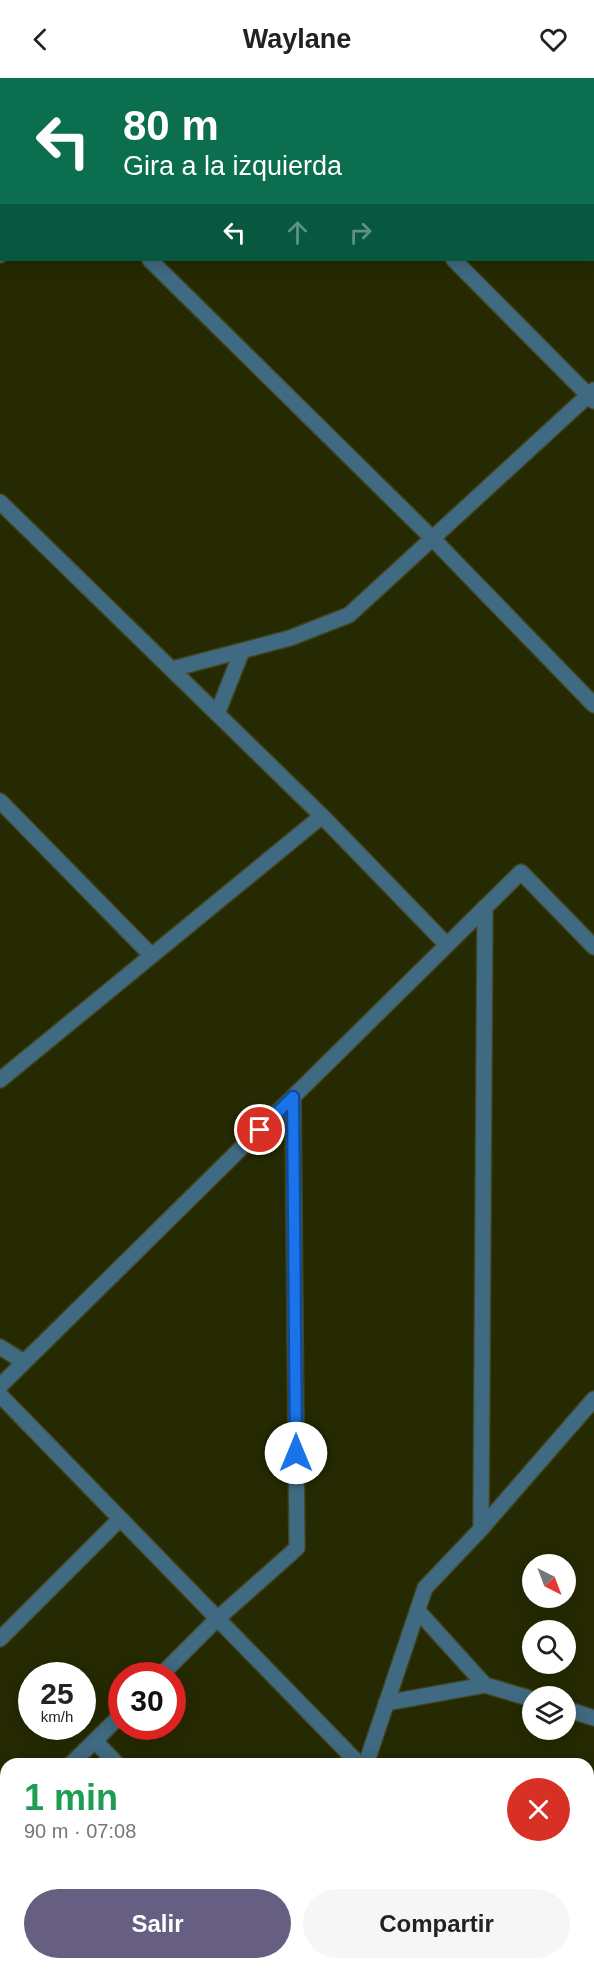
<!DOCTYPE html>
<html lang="es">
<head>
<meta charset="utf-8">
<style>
	body { margin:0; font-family:Helvetica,sans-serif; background:#f6f6f6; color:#222; height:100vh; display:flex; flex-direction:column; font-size:22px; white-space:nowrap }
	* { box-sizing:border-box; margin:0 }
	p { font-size:20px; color:#767676 }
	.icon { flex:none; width:33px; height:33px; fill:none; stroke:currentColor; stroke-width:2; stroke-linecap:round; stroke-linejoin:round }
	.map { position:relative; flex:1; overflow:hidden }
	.details { position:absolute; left:0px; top:1680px; width:594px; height:212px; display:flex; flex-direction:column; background:#fff; border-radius:18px 18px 0 0; box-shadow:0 3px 15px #0003 }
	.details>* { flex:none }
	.hud { position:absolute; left:0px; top:0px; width:594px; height:183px; box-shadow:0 3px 15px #0003; background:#0b6e4f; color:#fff; overflow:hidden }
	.needle { width:39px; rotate:138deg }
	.buttons { position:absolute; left:522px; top:1476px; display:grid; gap:12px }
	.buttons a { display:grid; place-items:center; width:54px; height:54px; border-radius:50%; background:#fff; box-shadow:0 3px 15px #0003; font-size:30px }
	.speed { position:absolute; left:18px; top:1584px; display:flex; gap:12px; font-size:30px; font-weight:700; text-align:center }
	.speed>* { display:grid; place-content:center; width:78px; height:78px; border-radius:50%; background:#fff; box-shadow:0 3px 15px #0003; line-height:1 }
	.speed small { font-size:15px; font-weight:400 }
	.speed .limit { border:9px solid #d22; background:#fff; color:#111 }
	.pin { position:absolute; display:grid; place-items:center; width:51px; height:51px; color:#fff; margin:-26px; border:3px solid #fff; border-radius:50%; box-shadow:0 2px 6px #0007 }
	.me { position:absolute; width:66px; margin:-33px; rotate:0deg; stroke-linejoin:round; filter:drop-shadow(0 0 4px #0008) }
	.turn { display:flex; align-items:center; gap:21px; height:126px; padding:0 24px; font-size:27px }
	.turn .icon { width:78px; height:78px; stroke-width:2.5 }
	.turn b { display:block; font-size:42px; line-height:51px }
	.lanes { display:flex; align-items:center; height:57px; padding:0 24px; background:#0003; justify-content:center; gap:30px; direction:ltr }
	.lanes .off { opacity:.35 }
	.round { display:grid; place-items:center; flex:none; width:63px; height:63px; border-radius:32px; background:#f6f6f6 }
	.summary { display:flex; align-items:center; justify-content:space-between; height:102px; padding:0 24px }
	h1 { font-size:36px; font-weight:700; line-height:45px; color:#1e9e55 }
	.button { display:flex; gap:12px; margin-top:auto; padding:12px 24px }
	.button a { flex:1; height:69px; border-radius:36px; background:#675f81; color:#fff; font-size:24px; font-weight:700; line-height:69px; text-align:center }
	.button a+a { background:#f6f6f6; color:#222 }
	header { display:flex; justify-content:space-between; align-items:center; height:78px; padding:0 24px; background:#fff; font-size:27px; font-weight:700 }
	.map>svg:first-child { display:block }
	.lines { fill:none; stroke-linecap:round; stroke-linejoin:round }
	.minor-casing { stroke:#41451f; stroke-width:18 }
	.minor { stroke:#406a82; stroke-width:15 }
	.route-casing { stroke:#114b97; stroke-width:15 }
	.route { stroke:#1a73e8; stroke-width:10 }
</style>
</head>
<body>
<header><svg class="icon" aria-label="back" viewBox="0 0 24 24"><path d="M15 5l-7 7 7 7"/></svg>Waylane<svg class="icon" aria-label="heart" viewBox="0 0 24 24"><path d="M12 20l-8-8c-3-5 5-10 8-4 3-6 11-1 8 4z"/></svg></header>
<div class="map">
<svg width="594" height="1891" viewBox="0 0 594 1891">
	<rect width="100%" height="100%" fill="#262a02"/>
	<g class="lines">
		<defs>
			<path id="minor" d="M274,0L275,2
				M206,2L208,0
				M0,34L2,35
				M0,177L2,175
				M150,182L433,461L594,627
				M454,182L594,323
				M0,424L322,738L447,867
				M172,591L290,560L349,537L594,312
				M217,636L242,573
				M0,723L151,877
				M0,1002L322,738
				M0,1269L24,1284
				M0,1308L521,794L594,869
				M0,1317L359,1686
				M481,1451L485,829
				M418,1533L485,1607L532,1621
				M0,1561L120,1441
				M160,1598L217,1541L297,1470L293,1019
				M386,1625L485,1607
				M566,1631L594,1640
				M95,1663L117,1686
				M71,1686L122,1636
				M366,1686L425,1510L481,1451L594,1321
				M0,1756L6,1750
				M0,1824L6,1830
				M62,1886L67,1891
				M311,1886L316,1891
				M554,1886L559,1891
				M173,1891L179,1886"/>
		</defs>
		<!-- minor casing -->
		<use href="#minor" class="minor-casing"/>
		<!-- minor -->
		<use href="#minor" class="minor"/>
	</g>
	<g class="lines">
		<defs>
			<path id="route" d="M260,1052L293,1019L296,1375"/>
		</defs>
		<!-- route casing -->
		<use href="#route" class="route-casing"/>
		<!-- route -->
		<use href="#route" class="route"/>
	</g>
</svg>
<div class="buttons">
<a><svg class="needle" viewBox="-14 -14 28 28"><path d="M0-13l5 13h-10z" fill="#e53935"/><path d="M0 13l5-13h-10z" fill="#767676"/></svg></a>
<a><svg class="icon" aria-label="search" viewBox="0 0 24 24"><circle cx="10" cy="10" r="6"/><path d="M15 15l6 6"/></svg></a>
<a><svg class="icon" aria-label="layers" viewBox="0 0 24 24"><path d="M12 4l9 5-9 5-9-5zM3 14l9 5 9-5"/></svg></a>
</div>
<div class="speed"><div>25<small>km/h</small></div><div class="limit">30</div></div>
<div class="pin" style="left:260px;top:1052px;background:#d93025"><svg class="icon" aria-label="arrive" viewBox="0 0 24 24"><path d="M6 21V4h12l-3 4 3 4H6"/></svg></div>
<svg class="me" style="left:296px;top:1375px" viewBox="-20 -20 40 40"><circle r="19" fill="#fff"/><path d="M0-13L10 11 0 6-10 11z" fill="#1a73e8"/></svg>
<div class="hud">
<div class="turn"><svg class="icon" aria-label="left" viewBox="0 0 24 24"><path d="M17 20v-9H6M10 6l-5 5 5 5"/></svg><div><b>80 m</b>Gira a la izquierda</div></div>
<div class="lanes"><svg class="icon" aria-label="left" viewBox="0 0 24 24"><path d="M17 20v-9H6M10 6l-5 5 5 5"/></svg><svg class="icon off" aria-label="ahead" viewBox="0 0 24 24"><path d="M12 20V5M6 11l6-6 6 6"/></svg><svg class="icon off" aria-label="right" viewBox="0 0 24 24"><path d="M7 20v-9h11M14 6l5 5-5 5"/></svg></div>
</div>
<section class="details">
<div class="summary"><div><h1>1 min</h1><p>90 m · 07:08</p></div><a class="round" style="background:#d93025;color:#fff"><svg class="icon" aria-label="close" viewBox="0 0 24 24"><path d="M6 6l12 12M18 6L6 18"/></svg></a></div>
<div class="button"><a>Salir</a><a>Compartir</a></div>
</section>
</div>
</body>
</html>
